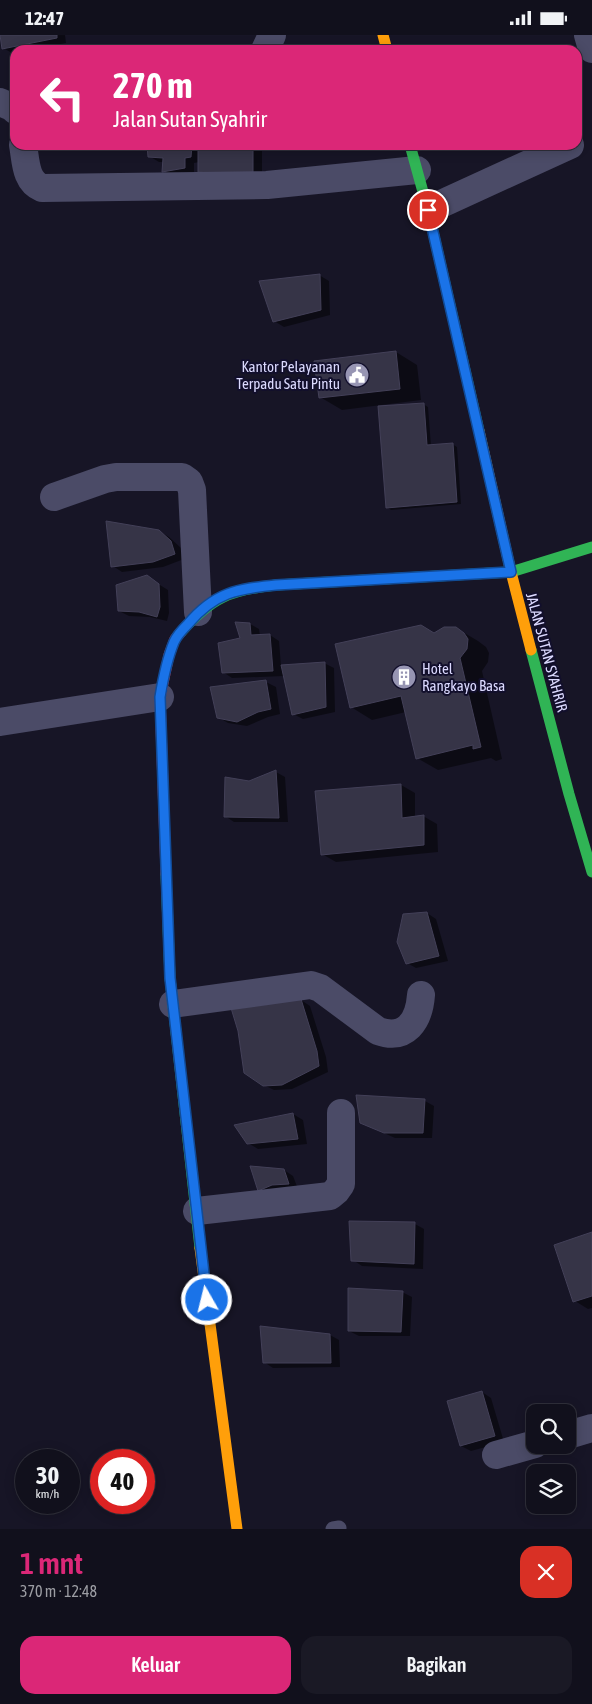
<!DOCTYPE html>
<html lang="id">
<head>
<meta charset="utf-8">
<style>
	body { margin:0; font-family:"Asap Condensed",sans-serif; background:#1a1925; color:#f1f3f6; height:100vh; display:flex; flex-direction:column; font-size:19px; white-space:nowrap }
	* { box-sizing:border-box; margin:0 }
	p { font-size:16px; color:#9c9da3 }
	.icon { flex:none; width:28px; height:28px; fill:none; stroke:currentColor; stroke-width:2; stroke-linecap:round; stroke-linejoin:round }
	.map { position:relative; height:1494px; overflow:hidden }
	.side { display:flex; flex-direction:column; background:#11101c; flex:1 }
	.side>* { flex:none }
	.guide { position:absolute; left:10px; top:10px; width:572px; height:105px; border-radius:15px; box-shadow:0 2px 12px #0003,0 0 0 1px #30303b; background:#db2777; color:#fff; overflow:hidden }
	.tools { position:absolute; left:526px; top:1369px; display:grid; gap:10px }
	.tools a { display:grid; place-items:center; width:50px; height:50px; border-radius:10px; background:#11101c; box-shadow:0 2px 12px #0003,0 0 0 1px #30303b; font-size:25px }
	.speed { position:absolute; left:15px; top:1414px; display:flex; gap:10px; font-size:25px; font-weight:700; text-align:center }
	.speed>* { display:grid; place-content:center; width:65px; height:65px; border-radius:50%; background:#11101c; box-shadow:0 2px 12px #0003,0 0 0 1px #30303b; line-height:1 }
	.speed small { font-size:12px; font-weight:400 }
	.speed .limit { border:8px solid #d22; background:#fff; color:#111 }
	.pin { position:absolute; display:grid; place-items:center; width:42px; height:42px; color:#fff; margin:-21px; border:2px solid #fff; border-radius:50%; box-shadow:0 1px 5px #0007 }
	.me { position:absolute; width:55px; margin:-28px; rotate:352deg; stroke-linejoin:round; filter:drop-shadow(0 0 4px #0008) }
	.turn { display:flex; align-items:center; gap:18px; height:105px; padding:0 20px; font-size:22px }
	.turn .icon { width:65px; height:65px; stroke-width:2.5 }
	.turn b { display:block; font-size:35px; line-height:42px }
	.round { display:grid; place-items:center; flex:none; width:52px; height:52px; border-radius:15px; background:#1a1925 }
	.overview { display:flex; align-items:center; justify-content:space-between; height:85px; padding:0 20px }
	h1 { font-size:30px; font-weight:600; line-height:38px; color:#db2777 }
	.primary-button { display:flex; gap:10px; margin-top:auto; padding:10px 20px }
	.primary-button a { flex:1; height:58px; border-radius:15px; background:#db2777; color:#fff; font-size:20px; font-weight:600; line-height:58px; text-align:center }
	.primary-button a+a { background:#1a1925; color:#f1f3f6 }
	.status { display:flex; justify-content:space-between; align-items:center; height:35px; padding:0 25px; background:#11101c; direction:ltr }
	.status svg { height:14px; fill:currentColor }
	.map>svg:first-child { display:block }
	.shadow { fill:#0007 }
	.building { fill:#363447; stroke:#434058 }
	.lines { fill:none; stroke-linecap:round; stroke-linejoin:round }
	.lane { stroke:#4b4b67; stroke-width:15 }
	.street { stroke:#4b4b67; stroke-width:28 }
	.fast { stroke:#30b455; stroke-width:11 }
	.slow { stroke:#ff9f0a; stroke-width:11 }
	.jam { stroke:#e5322d; stroke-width:11 }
	.route-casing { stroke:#114b97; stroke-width:12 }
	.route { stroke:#1a73e8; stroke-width:9 }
	.labels { text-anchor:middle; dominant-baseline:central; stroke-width:4; stroke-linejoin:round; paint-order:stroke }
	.poi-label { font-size:15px; fill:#dcdaff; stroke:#120f2c; text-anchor:end }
	.street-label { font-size:15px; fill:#dcdaff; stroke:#120f2c }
</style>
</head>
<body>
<div class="status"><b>12:47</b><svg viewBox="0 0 49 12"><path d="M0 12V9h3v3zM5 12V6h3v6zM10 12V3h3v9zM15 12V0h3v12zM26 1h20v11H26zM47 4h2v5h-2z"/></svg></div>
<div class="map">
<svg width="592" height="1494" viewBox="0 0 592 1494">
	<rect width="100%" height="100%" fill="#171526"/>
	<!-- shadow -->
	<path class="shadow" d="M0,0H65L66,8L30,15H15V18H12L3,13Z
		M148,110H262V146L199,127L194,128V138L173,142L164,136V127H159L149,121Z
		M319,240L329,246L330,280L284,292L274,286Z
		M396,317L417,330L421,365L342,375L320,362Z
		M423,369L428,372L431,411L452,409L457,412L461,469L391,475L387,472Z
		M159,496L169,502L181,513L184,524L163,532L122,537L113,531Z
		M147,542L168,555L169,578L167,586L150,582L129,581L119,576Z
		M250,589L259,594L260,601L270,600L279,606L281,631L324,628L334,633L335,677L303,684L293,679L284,641L232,643L223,637Z
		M456,593L478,606L486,612L489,618L488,627L482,636L502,724L496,726L491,723L438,735L417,723L406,677L372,685L351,672L435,599Z
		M266,647L276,652L280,679L268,682L247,691L228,688L218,682Z
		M276,737L285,742L288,787H234L225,781L249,747Z
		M401,750L415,758V782L423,781L437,789L438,817L336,827L322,819L316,757Z
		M427,878L436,884L448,926L416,933L407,928Z
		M301,965L310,971L326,1022L328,1037L292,1054L274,1055L264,1050Z
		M425,1066L434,1071L432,1103H395L362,1088Z
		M293,1079L303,1085L307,1109L258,1114L248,1108Z
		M284,1135L293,1141L298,1154L268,1160L259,1155Z
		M415,1189L424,1194L423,1234L362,1231L353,1225Z
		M592,1198V1273L588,1274L575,1266Z
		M402,1257L412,1262L410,1301H359L349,1296Z
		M330,1300L339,1305L340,1332L273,1333L264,1327Z
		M482,1357L491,1363L504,1407L471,1416L461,1411Z"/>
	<!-- building -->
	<path class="building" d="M0,0H57V3L2,14Z
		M147,110H192L191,122L185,123V133L162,137L163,123L148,122Z
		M198,110H253V142L198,137Z
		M320,239L321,275L273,287L259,246Z
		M396,316L400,354L319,363L314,326Z
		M424,368L427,410L453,408L457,467L386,473L378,371Z
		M106,486L159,495L171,506L175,519L153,527L111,532Z
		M147,540L159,549L160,572L157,582L139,577L118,576L116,550Z
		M235,587L250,588L251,600L270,599L273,636L222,638L218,608L240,603Z
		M421,590L434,598L444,592H456L464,598L468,604L467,614L460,623L481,712L473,714V710L416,724L401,661L350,673L335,609Z
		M325,627L326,672L292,680L281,630Z
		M266,645L271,674L258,677L237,687L217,683L210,652Z
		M276,735L279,783L224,782L225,742L249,746Z
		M401,749L402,783L424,780V810L321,820L315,756Z
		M427,877L439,921L406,929L397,907L403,879Z
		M301,964L317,1016L319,1031L282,1050L263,1051L244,1038L238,996L231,973Z
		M356,1060L425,1064L423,1098H384L360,1088Z
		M293,1078L298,1104L247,1109L234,1090Z
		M250,1131L284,1134L289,1149L272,1150L258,1156Z
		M349,1186L415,1187L414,1229L351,1226Z
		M592,1197V1261L573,1267L554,1210Z
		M348,1253L403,1256L401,1297L348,1296Z
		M260,1291L330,1299L331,1328H263Z
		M482,1356L495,1401L460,1411L447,1366Z"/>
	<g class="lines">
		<!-- lane -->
		<path class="lane" d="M333,1494L339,1493"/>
		<!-- street -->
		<path class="street" d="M588,0L592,14
			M265,15L272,0
			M0,67L14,73L15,75
			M23,110C26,126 25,146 42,153L267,150L417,135
			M428,175L570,110
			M54,462L105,444L116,442H182L189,447L192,455L198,577
			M0,687L160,662
			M173,969L311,950L320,953L378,996C406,1006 419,986 421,960
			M197,1176L330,1161L336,1156L341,1149V1078
			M568,1400L592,1393
			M496,1420L535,1409"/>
		<!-- fast -->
		<path class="fast" d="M410,110L428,175L479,396
			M181,597C212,562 230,555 276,550L511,537L592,512
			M531,615L569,759L592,837
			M166,839L170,943L200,1213"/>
		<!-- slow -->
		<path class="slow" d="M383,0L387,15
			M479,396L511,537L531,615
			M200,1213L237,1494"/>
		<!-- jam -->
		<path class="jam" d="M166,839L160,662L169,620L175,604L181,597"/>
	</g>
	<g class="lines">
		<defs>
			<path id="route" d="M207,1265L170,943L160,662C163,644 167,624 174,607C177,600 183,594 188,589C215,557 237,554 276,550L511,537L428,175"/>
		</defs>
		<!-- route casing -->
		<use href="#route" class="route-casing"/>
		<!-- route -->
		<use href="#route" class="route"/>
	</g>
	<!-- icons -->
	<defs>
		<symbol id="civic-disc" viewBox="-11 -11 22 22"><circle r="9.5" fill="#9795b3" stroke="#120f2c"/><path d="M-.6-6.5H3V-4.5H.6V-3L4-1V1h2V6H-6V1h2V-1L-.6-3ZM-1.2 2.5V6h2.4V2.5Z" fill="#fff"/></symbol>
		<symbol id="building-disc" viewBox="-11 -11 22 22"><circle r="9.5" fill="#9795b3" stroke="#120f2c"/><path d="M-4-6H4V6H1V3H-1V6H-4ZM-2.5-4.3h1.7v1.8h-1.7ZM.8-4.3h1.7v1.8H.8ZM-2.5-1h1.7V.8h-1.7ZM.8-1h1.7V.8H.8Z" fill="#fff"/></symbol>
	</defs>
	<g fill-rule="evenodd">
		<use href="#civic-disc" x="343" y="326" width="28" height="28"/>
		<use href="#building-disc" x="390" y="628" width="28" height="28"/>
	</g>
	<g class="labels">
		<!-- poi labels -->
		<g class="poi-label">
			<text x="340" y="331">Kantor Pelayanan<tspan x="340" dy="17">Terpadu Satu Pintu</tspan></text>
			<text x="422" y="633" text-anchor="start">Hotel<tspan x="422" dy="17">Rangkayo Basa</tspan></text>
		</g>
		<!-- street labels -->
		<g class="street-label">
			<text transform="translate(547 617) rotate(75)">JALAN SUTAN SYAHRIR</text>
		</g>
	</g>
</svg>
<div class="tools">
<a><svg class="icon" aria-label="search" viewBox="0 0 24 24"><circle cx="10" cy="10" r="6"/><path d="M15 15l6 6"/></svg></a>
<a><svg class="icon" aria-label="layers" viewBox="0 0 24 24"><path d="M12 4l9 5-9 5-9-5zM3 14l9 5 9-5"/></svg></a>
</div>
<div class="speed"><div>30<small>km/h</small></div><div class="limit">40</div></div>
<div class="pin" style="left:428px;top:175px;background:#d93025"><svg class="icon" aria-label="arrive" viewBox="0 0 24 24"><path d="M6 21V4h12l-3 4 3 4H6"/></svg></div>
<svg class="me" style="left:207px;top:1265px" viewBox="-20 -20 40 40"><circle r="17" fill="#1a73e8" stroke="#fff" stroke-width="3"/><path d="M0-11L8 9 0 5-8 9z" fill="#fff"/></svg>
<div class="guide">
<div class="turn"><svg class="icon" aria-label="left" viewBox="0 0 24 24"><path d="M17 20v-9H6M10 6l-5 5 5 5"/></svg><div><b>270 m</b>Jalan Sutan Syahrir</div></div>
</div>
</div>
<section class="side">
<div class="overview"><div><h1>1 mnt</h1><p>370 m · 12:48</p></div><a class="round" style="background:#d93025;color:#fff"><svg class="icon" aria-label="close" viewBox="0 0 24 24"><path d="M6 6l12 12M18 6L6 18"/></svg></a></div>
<div class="primary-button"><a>Keluar</a><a>Bagikan</a></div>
</section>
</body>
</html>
